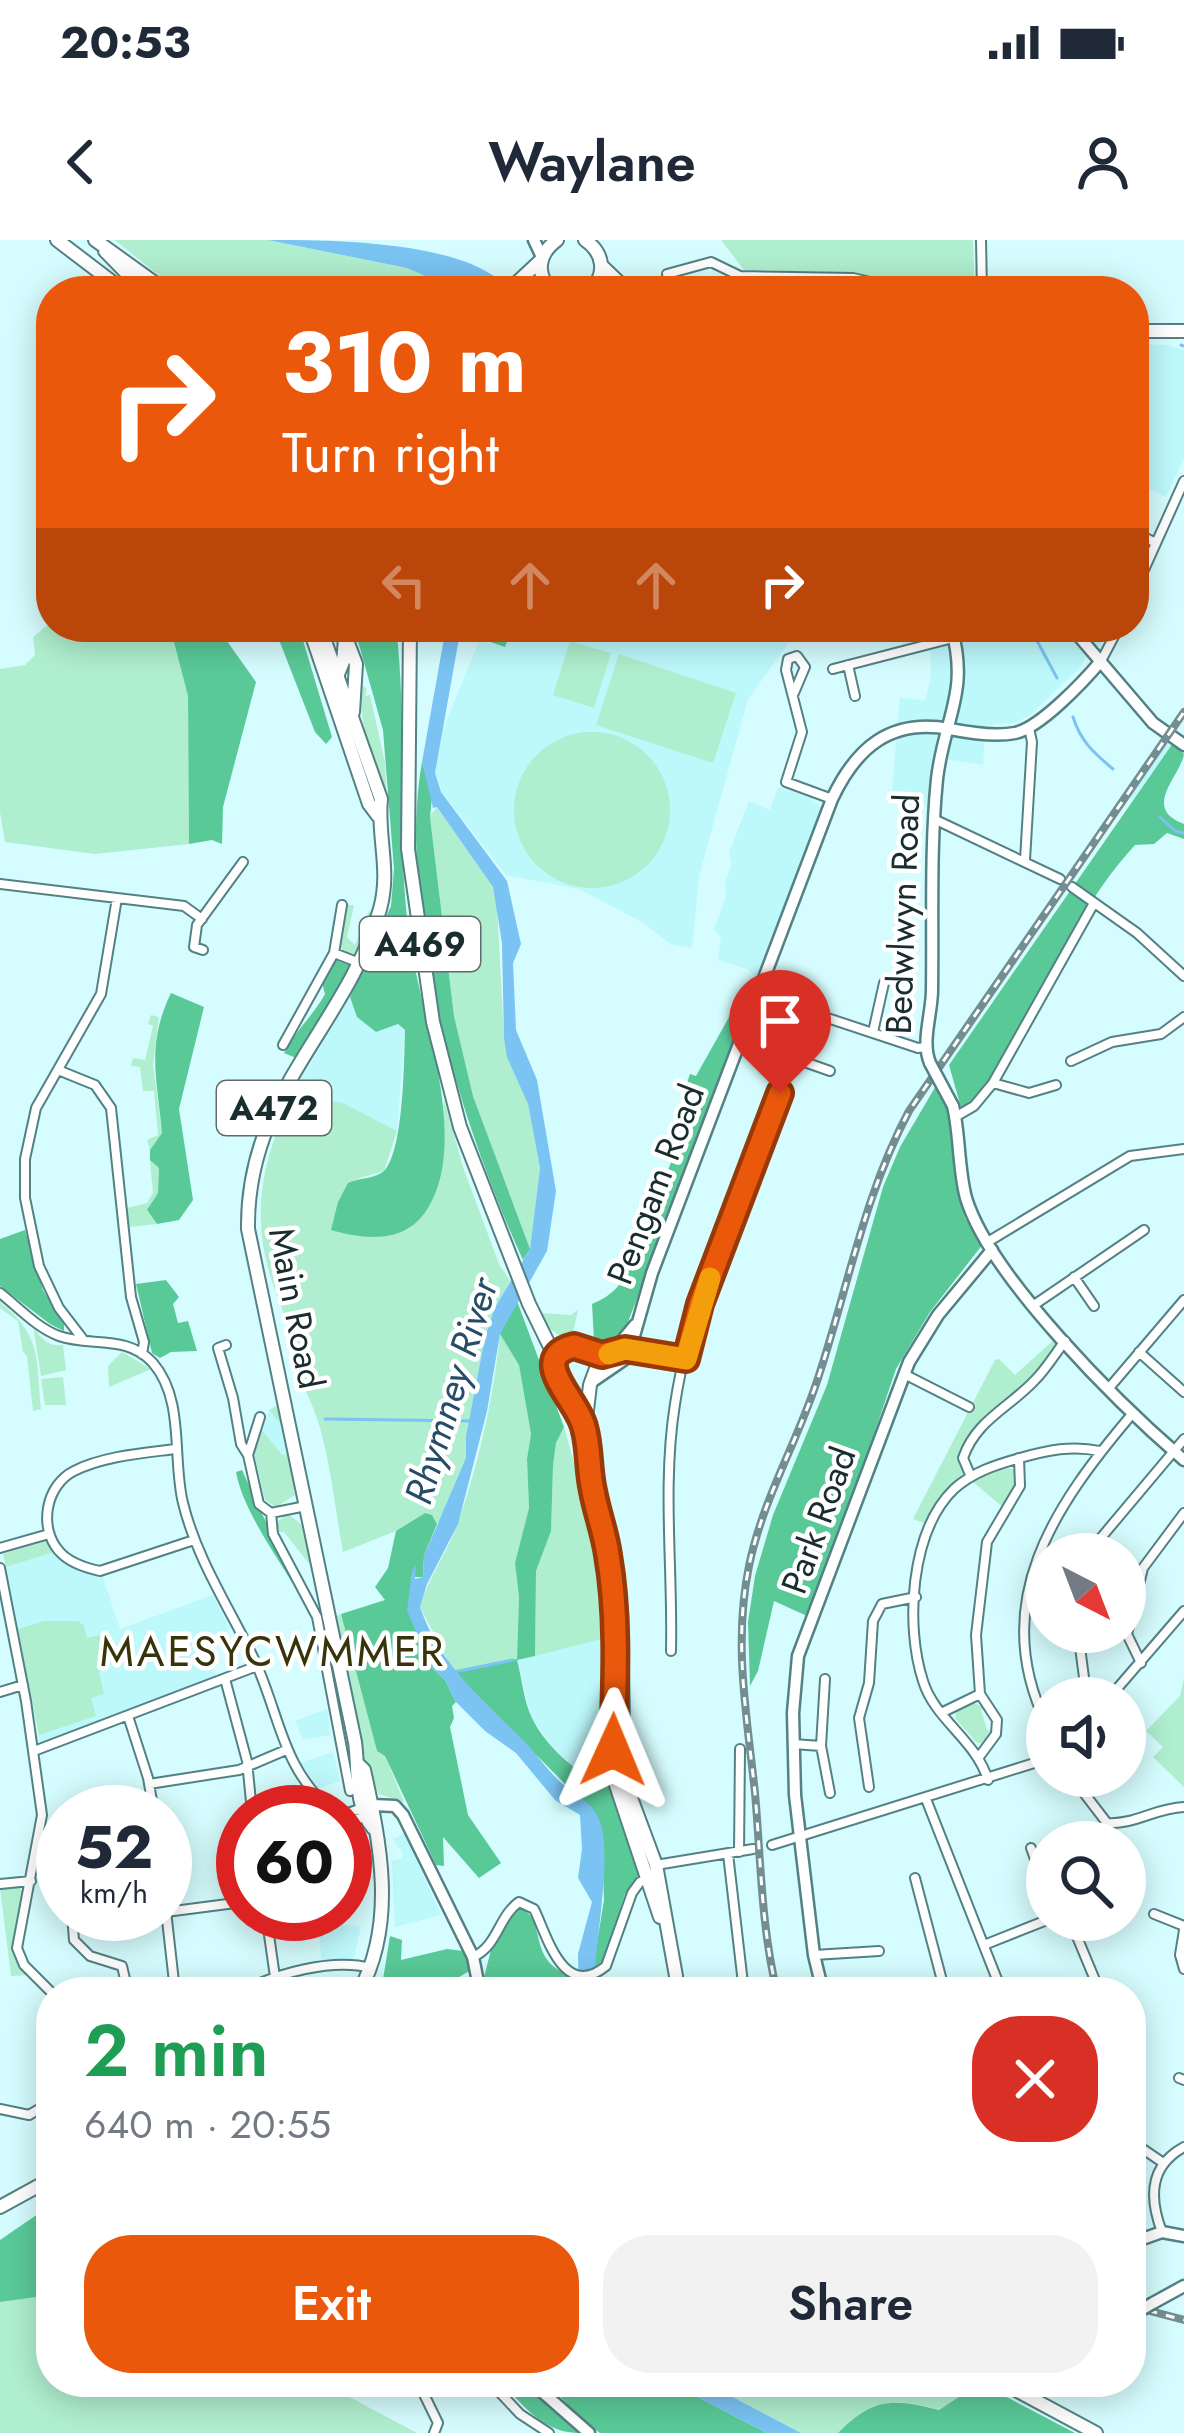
<!DOCTYPE html>
<html lang="en">
<head>
<meta charset="utf-8">
<style>
	body { margin:0; font-family:Jost,sans-serif; background:#f2f2f3; color:#1f2937; height:100vh; display:flex; flex-direction:column; font-size:45px; white-space:nowrap }
	* { box-sizing:border-box; margin:0 }
	p { font-size:39px; color:#747a83 }
	.icon { flex:none; width:66px; height:66px; fill:none; stroke:currentColor; stroke-width:2; stroke-linecap:round; stroke-linejoin:round }
	.map { position:relative; flex:1; overflow:hidden }
	.sheet { position:absolute; left:36px; top:1737px; width:1110px; height:420px; display:flex; flex-direction:column; background:#fff; border-radius:48px; box-shadow:0 6px 30px #0003 }
	.sheet>* { flex:none }
	.guide { position:absolute; left:36px; top:36px; width:1113px; height:366px; border-radius:48px; box-shadow:0 6px 30px #0003; background:#ea580c; color:#fff; overflow:hidden }
	.needle { width:78px; rotate:138deg }
	.fabs { position:absolute; left:1026px; top:1293px; display:grid; gap:24px }
	.fabs a { display:grid; place-items:center; width:120px; height:120px; border-radius:50%; background:#fff; box-shadow:0 6px 30px #0003; font-size:60px }
	.speed { position:absolute; left:36px; top:1545px; display:flex; gap:24px; font-size:60px; font-weight:700; text-align:center }
	.speed>* { display:grid; place-content:center; width:156px; height:156px; border-radius:50%; background:#fff; box-shadow:0 6px 30px #0003; line-height:1 }
	.speed small { font-size:30px; font-weight:400 }
	.speed .limit { border:18px solid #d22; background:#fff; color:#111 }
	.pin { position:absolute; display:grid; place-items:center; width:102px; height:102px; color:#fff; margin:-123px -51px; border-radius:50% 50% 50% 0; rotate:-45deg; box-shadow:0 0 12px #0007 }
	.pin .icon { rotate:45deg }
	.me { position:absolute; width:132px; margin:-66px; rotate:1deg; stroke-linejoin:round; filter:drop-shadow(0 0 9px #0008) }
	.turn { display:flex; align-items:center; gap:42px; height:252px; padding:0 48px; font-size:54px }
	.turn .icon { width:156px; height:156px; stroke-width:2.5 }
	.turn b { display:block; font-size:84px; line-height:102px }
	.lanes { display:flex; align-items:center; height:114px; padding:0 48px; background:#0003; justify-content:center; gap:60px; direction:ltr }
	.lanes .off { opacity:.35 }
	.round { display:grid; place-items:center; flex:none; width:126px; height:126px; border-radius:48px; background:#f2f2f3 }
	.headline { display:flex; align-items:center; justify-content:space-between; height:204px; padding:0 48px }
	h1 { font-size:72px; font-weight:600; line-height:90px; color:#1e9e55 }
	.button { display:flex; gap:24px; margin-top:auto; padding:24px 48px }
	.button a { flex:1; height:138px; border-radius:48px; background:#ea580c; color:#fff; font-size:48px; font-weight:600; line-height:138px; text-align:center }
	.button a+a { background:#f2f2f3; color:#1f2937 }
	.status { display:flex; justify-content:space-between; align-items:center; height:84px; padding:0 60px; background:#fff; direction:ltr }
	.status svg { height:33px; fill:currentColor }
	header { display:flex; justify-content:space-between; align-items:center; height:156px; padding:0 48px; background:#fff; font-size:54px; font-weight:600 }
	.map>svg:first-child { display:block }
	.built { fill:#bdf8fb }
	.green { fill:#afeece }
	.forest { fill:#5ac998 }
	.water { fill:#7ac3f3 }
	.lines { fill:none; stroke-linecap:round; stroke-linejoin:round }
	.stream { stroke:#7ac3f3; stroke-width:3 }
	.street-casing { stroke:#548184; stroke-width:12 }
	.secondary-casing { stroke:#548184; stroke-width:15 }
	.primary-casing { stroke:#548184; stroke-width:16 }
	.street { stroke:#fff; stroke-width:8 }
	.secondary { stroke:#fff; stroke-width:10 }
	.primary { stroke:#fff; stroke-width:12 }
	.rail-casing { stroke:#728e90; stroke-width:8 }
	.rail { stroke:#fff; stroke-width:3; stroke-dasharray:9; stroke-linecap:butt }
	.secondary-bridge-casing { stroke:#548184; stroke-width:15; stroke-linecap:butt }
	.secondary-bridge { stroke:#fff; stroke-width:10 }
	.route-casing { stroke:#983908; stroke-width:30 }
	.route { stroke:#ea580c; stroke-width:21 }
	.slow { stroke:#f59e0b; stroke-width:21 }
	.labels { text-anchor:middle; dominant-baseline:central; stroke-width:9; stroke-linejoin:round; paint-order:stroke }
	.shield { fill:#fff; stroke:#5f6c6d; stroke-width:3 }
	.shield-label { font-size:33px; font-weight:bold; fill:#1a2d2e }
	.street-label { font-size:36px; fill:#1a2d2e; stroke:#fff }
	.water-label { font-size:39px; font-style:italic; fill:#264d67; stroke:#fff }
	.quarter-label { font-size:42px; letter-spacing:3px; fill:#373409; stroke:#fff }
</style>
</head>
<body>
<div class="status"><b>20:53</b><svg viewBox="0 0 49 12"><path d="M0 12V9h3v3zM5 12V6h3v6zM10 12V3h3v9zM15 12V0h3v12zM26 1h20v11H26zM47 4h2v5h-2z"/></svg></div>
<header><svg class="icon" aria-label="back" viewBox="0 0 24 24"><path d="M15 5l-7 7 7 7"/></svg>Waylane<svg class="icon" aria-label="person" viewBox="0 0 24 24"><circle cx="12" cy="8" r="4"/><path d="M4 21q1-7 8-7t8 7"/></svg></header>
<div class="map">
<svg width="1184" height="2193" viewBox="0 0 1184 2193">
	<rect width="100%" height="100%" fill="#d5fcfe"/>
	<!-- built -->
	<path class="built" d="M1134,104L1168,105L1184,110V218L1166,257L1134,242Z
		M509,387H821L795,402L790,401L748,459L699,636L692,708L670,704L644,683L579,649L506,635L441,551L435,533L443,490L479,401L503,406Z
		M895,387H1060L1079,408L1102,387H1112L1106,400L1085,418L1082,426L1030,475L1015,483L985,485L983,525L939,518L931,567L891,562L900,457L925,461L931,436L930,400L903,405Z
		M1164,497L1173,503L1133,559L1125,553Z
		M778,547L811,558L822,568L756,737L747,729L718,720L721,698L714,689L726,657L725,643L732,624L729,613L749,561L770,570Z
		M350,757L357,777L398,784L405,790L397,891L343,863L293,853Z
		M269,1170L281,1184L288,1214L282,1215L262,1190Z
		M54,1312L71,1326L102,1334L120,1389L213,1355L230,1389L204,1406L216,1436L40,1503L6,1327Z
		M610,1397L613,1546L571,1524L553,1507L531,1477L517,1420Z
		M327,1469L331,1495L303,1500L295,1481Z
		M333,1512L340,1541L319,1548L300,1523Z
		M404,1593L441,1675L395,1687L392,1621L402,1618L403,1613L393,1599Z
		M329,1685L361,1686L354,1718L322,1725L318,1688Z"/>
	<!-- green -->
	<path class="green" d="M115,0H268L407,28L460,51H178Z
		M721,0H973L975,51H908L878,37L835,32L744,30Z
		M51,382V387H170L188,456L189,604L95,614L5,602L0,572V429L25,425L35,415L33,397Z
		M570,401L611,413L594,468L553,455Z
		M619,414L736,453L713,523L596,485Z
		M362,445L367,449L365,456L370,455L385,523L388,588C380,539 357,494 362,445Z
		M514 570a78 78 0 1 1 156 0a78 78 0 1 1-156 0Z
		M437,567L493,647L497,666L504,798L528,864L540,928L530,1009L473,856L454,776L430,576Z
		M347,664L354,666L347,697L355,705L369,671L372,672L355,716L344,715L339,704Z
		M151,775L159,777L153,825L162,893L150,910L147,900L158,895L154,851H143L140,827L131,826L133,818L145,820L153,786L148,784Z
		M293,853L343,863L397,891L384,931L353,940L440,928L444,860L463,927L499,1024L510,1041L495,1067L485,1097L466,1196L467,1217L443,1276L437,1284L432,1275L425,1273L396,1291L343,1312C335,1269 331,1223 318,1181C310,1154 289,1128 298,1100C287,1084 281,1066 274,1047C249,977 262,919 293,853Z
		M150,920L159,928L158,953L147,971L157,984L129,987L127,968L147,963L153,953Z
		M0,1062C42,1096 36,1118 41,1169L33,1171L27,1116L23,1112L18,1081L0,1068Z
		M578,1070L573,1092L561,1097L548,1087L540,1073L571,1075Z
		M33,1085C39,1098 49,1107 63,1105L66,1130L41,1136Z
		M500,1094L519,1124L531,1194L527,1219L529,1268L515,1323L519,1357L517,1420L454,1432L420,1367C429,1336 449,1310 459,1280C479,1222 494,1155 500,1094Z
		M1055,1099C1052,1157 962,1162 964,1233L926,1284L913,1279L995,1120L999,1119L1015,1135Z
		M122,1112L151,1129L109,1147L108,1126Z
		M63,1137L66,1165H45L41,1139Z
		M280,1164L295,1255L276,1267L265,1260L254,1213L262,1190L282,1215L288,1214L281,1184L269,1170Z
		M564,1187L595,1299L610,1397L535,1416L536,1331L551,1291L553,1227L556,1203Z
		M1004,1228L1015,1229L1019,1242L1005,1269L972,1241Z
		M288,1274L301,1284L314,1330L284,1292H278V1281Z
		M47,1301L54,1312L6,1327L3,1314Z
		M341,1374L377,1511L385,1516L404,1562L379,1554L368,1533L334,1377Z
		M44,1381H78L84,1386L87,1398L101,1395L110,1426L99,1432L104,1454L91,1458L96,1476L39,1495L18,1389Z
		M1184,1438V1547L1153,1517L1163,1507L1146,1491L1180,1456Z
		M971,1462L986,1468L981,1470L987,1490L992,1491L985,1505L976,1502L955,1478L957,1469Z
		M18,1646L25,1654L15,1709L29,1735L11,1736L0,1648Z
		M484,1737H532L531,1752H483Z
		M51,2055V2142H321L417,2193H0V2062Z
		M704,2142L980,2143L939,2170C893,2157 873,2159 838,2193H801Z"/>
	<!-- forest -->
	<path class="forest" d="M170,387H217L256,442L223,567L222,604L212,600L189,604L188,456Z
		M274,387H299L332,497L326,504L315,492Z
		M354,387H396C409,493 394,601 411,708C423,780 469,901 428,968C406,1004 367,1000 331,990L338,962L348,943C358,938 375,939 384,931C404,911 404,819 405,790L398,784L376,792L357,777L350,757L391,666L394,629L383,490Z
		M461,387H513L505,407L460,392Z
		M1173,503L1184,514C1180,537 1141,568 1184,584V599L1167,593L1154,604L1135,605C1088,656 1059,718 1025,779C1008,810 990,849 962,871L949,825Z
		M422,522L432,557L430,577L454,776L473,856L530,1009L523,1020C460,883 396,672 422,522Z
		M335,720L349,725L347,731L296,818L284,813C295,791 313,776 325,754L322,743Z
		M756,739L748,770L623,1095L608,1108L598,1107L594,1100L592,1064C635,1047 623,1015 651,1003L654,988L647,985L699,849L687,843L690,834L696,836L737,763Z
		M171,753L204,767L179,869L193,960L179,980L157,984L147,970L158,953L159,928L150,920V910L162,893C157,838 146,805 171,753Z
		M937,844L949,867L965,978L983,1004L930,1072L896,1129L840,1295L807,1376L774,1361L758,1431L750,1446L748,1382L755,1336L773,1275L827,1145L883,947L900,907Z
		M25,990L43,1050L64,1084V1091L50,1084L0,1046V999Z
		M166,1040L179,1057L173,1064L178,1083L188,1081L197,1111L171,1112L160,1118L152,1113L136,1044Z
		M517,1061L564,1187L556,1203L553,1226L551,1291L536,1331L535,1416L517,1420C522,1439 524,1462 532,1478C546,1507 582,1540 613,1546L642,1630L625,1654L603,1721L593,1728L604,1660L602,1602L570,1549L454,1432L517,1419L519,1357L515,1323L529,1268L527,1219L531,1194L519,1125L500,1094Z
		M242,1230L298,1352C277,1317 242,1268 236,1232Z
		M425,1273L432,1275L437,1284L424,1316L423,1337H411L412,1345L433,1429L445,1440L456,1462L452,1466L454,1478L450,1487L468,1575L501,1623L479,1638L443,1597L444,1626L436,1625L385,1516L377,1511L341,1374L385,1360L375,1347L388,1328L396,1291Z
		M519,1667C541,1677 534,1699 546,1718C553,1729 567,1735 579,1740V1752H531V1737H484L491,1710L513,1671Z
		M390,1696L402,1700L401,1720L447,1709L464,1711L471,1730L434,1752H381Z
		M51,1965V2055L0,2062V2000Z
		M501,2142H522L580,2193C543,2193 524,2166 501,2142Z
		M547,2142H669L767,2193H600L581,2179Z
		M980,2143L1075,2193H838C873,2158 892,2158 939,2170Z"/>
	<!-- water -->
	<path class="water" d="M268,0C328,0 472,0 510,51H460L407,28Z
		M446,387H461L435,533L441,552L507,641L521,704L513,723L516,790L537,840L556,951L547,1011L500,1094L487,1171L458,1284L427,1344L420,1367C439,1423 480,1458 521,1498C536,1513 549,1533 565,1546C577,1556 591,1562 598,1577C615,1610 593,1710 594,1752H579L578,1714L592,1662L578,1638L582,1609L580,1575L555,1560L516,1513L485,1491L456,1462L445,1440L433,1429L407,1371L412,1331L416,1325L415,1339L423,1337L424,1316L466,1218V1196L485,1097L495,1067L530,1009L540,928L528,864L507,817L504,798L502,703L493,647L437,567L433,568L422,522Z
		M669,2142H704L801,2193H767Z"/>
	<g class="lines">
		<!-- stream -->
		<path class="stream" d="M1181,105L1184,106
			M1035,397L1057,438
			M1073,477C1081,502 1094,513 1113,529
			M1160,577L1175,591L1184,593
			M325,1179L473,1181
			M454,1432L513,1420"/>
		<defs>
			<path id="street" d="M981,0L982,51
				M667,34L711,22L740,36L853,38L879,44L885,51
				M1134,292L1156,303
				M1134,352L1184,241
				M1101,421L1119,387
				M848,425L855,456
				M833,429L953,398
				M794,453L805,427L797,416L788,419L786,430L802,492L786,542L832,559
				M936,580L1060,639
				M1025,620L1032,502L1029,488
				M0,644L184,666L202,679
				M1072,647L1137,693L1184,736
				M203,710L194,707L197,685L243,622
				M334,713L357,722
				M758,755L918,808L926,807
				M873,792L884,743
				M283,805L334,713L342,665
				M1071,821L1112,802L1161,794L1184,777
				M58,830L95,845L111,868L131,1057L144,1102L142,1114
				M993,843L1029,853L1056,845
				M955,877L974,866L993,843L1094,663
				M986,1003L1130,916L1184,909
				M1074,1037L1094,1066
				M0,1053C18,1067 37,1088 59,1096C90,1107 127,1094 153,1123C185,1160 172,1219 183,1263C197,1320 230,1369 255,1421C281,1478 281,1527 333,1572
				M1034,1065L1144,990
				M82,1098L59,1068L39,1026L25,958V919L36,868L101,754L117,658
				M226,1105L218,1108L233,1158L241,1204L248,1215
				M617,1109L686,1119
				M1139,1112L1184,1152
				M904,1134L969,1167
				M1109,1148L1184,1060
				M260,1177L248,1215L259,1264L271,1273L306,1266
				M175,1209C144,1213 103,1216 74,1231C46,1245 38,1287 59,1311C69,1323 86,1328 100,1331L194,1300
				M971,1237L963,1218C976,1180 1009,1168 1035,1140C1046,1129 1055,1114 1065,1101
				M271,1273L273,1294L317,1377L350,1551
				M0,1308L49,1294
				M1094,1314L1100,1299L1184,1199
				M0,1328L26,1461L42,1575L17,1708L24,1725L51,1752
				M1078,1392L1085,1445L1093,1458
				M671,1411C673,1329 662,1245 675,1164C693,1045 751,930 793,818L830,831
				M1141,1423L1127,1394L1143,1328L1184,1273
				M225,1439L247,1521L252,1572
				M825,1439L821,1506L830,1553
				M0,1452L23,1445
				M1109,1458L1184,1371
				M941,1473L980,1454
				M128,1476L148,1538L154,1572
				M1047,1485C987,1363 1054,1266 1133,1173
				M793,1504L821,1506
				M34,1511L257,1426
				M979,1517L996,1494L997,1480L980,1454L976,1395L987,1302L1020,1246L1019,1218
				M1071,1536L1107,1583C1135,1585 1155,1568 1184,1567
				M988,1540C976,1500 935,1480 923,1441C905,1386 910,1292 954,1249C973,1232 995,1225 1020,1218C1048,1210 1072,1205 1100,1211
				M149,1544L239,1530L286,1510
				M869,1547L859,1478L869,1443L873,1381L882,1364L916,1357
				M926,1559L1002,1752
				M345,1574L365,1567
				M345,1581L367,1577
				M772,1605L1047,1519
				M1031,1608L1047,1652
				M739,1612L740,1509
				M728,1614L744,1752
				M656,1625L753,1609
				M915,1638L945,1752
				M0,1644L31,1641
				M166,1672L243,1662
				M72,1674L74,1700L90,1716L122,1726L128,1752
				M266,1674L275,1737
				M1154,1674L1184,1686
				M1070,1680L1095,1740
				M1184,1690L1180,1715L1184,1729
				M984,1705L1047,1680
				M814,1715L879,1711
				M473,1717C498,1706 498,1677 519,1662L534,1669C547,1695 563,1761 606,1726L632,1653L640,1642L648,1639
				M161,1752L174,1742L165,1662
				M241,1752C277,1733 332,1718 371,1728
				M1179,1838L1184,1840
				M0,1869L29,1875L51,1862
				M1131,1901L1162,1922
				M1162,1992C1149,1958 1149,1926 1184,1907
				M418,2142L438,2183L434,2193
				M490,2142L520,2174L549,2193"/>
			<path id="secondary" d="M534,0L542,17
				M1071,387L1153,483L1184,505
				M930,823C921,801 932,774 932,750C933,680 930,609 937,539C944,478 970,452 951,387
				M953,866C960,895 958,928 966,958C990,1037 1120,1165 1184,1220
				M592,1114H611L635,1085
				M593,1141L628,1117L652,1033L832,559C856,508 890,478 950,489C970,493 995,497 1015,493C1040,488 1084,441 1101,421
				M372,1565L395,1566L403,1575L473,1717L480,1752
				M823,1752L814,1715L795,1555L793,1473L798,1416L909,1122L938,1075L992,1010
				M1131,2003L1162,1992L1184,1996
				M1153,2063L1184,2046
				M531,2142L589,2193"/>
			<path id="primary" d="M57,0L124,51
				M95,0L166,51
				M585,0C604,13 607,34 590,51
				M105,11L144,51
				M602,26L628,51
				M508,51L541,20
				M552,51C535,34 538,14 557,0
				M735,51H805
				M1134,91H1184
				M309,387L369,564L378,576
				M320,387L381,559C377,597 391,630 380,669C346,787 246,853 248,989L355,1502C359,1530 354,1565 373,1588
				M342,387L356,424L353,472
				M410,387L408,609L433,782L460,887L529,1064L555,1117
				M336,439L343,422L345,399
				M585,1187L572,1156L553,1131L560,1111L574,1106L588,1110L597,1126L590,1145L585,1187L593,1251L621,1369L624,1539L656,1625L676,1736
				M612,1351L615,1542L660,1677
				M359,1525L364,1530C380,1602 397,1683 359,1752
				M0,1967L51,1939
				M1001,2142L1096,2193"/>
		</defs>
		<!-- street casing -->
		<use href="#street" class="street-casing"/>
		<!-- secondary casing -->
		<use href="#secondary" class="secondary-casing"/>
		<!-- primary casing -->
		<use href="#primary" class="primary-casing"/>
		<!-- street -->
		<use href="#street" class="street"/>
		<!-- secondary -->
		<use href="#secondary" class="secondary"/>
		<!-- primary -->
		<use href="#primary" class="primary"/>
		<defs>
			<path id="rail" d="M777,1752C761,1686 761,1621 755,1553C747,1476 733,1403 749,1326C762,1262 794,1208 815,1147C847,1054 862,959 909,871L1184,472
				M1131,2066L1184,2080"/>
		</defs>
		<!-- rail casing -->
		<use href="#rail" class="rail-casing"/>
		<!-- rail -->
		<use href="#rail" class="rail"/>
		<defs>
			<path id="secondary-bridge" d="M930,823L953,866
				M1131,2076L1153,2063"/>
		</defs>
		<!-- secondary-bridge casing -->
		<use href="#secondary-bridge" class="secondary-bridge-casing"/>
		<!-- secondary-bridge -->
		<use href="#secondary-bridge" class="secondary-bridge"/>
	</g>
	<g class="lines">
		<defs>
			<path id="route" d="M613,1510C615,1447 619,1378 608,1315C605,1293 597,1273 593,1251C588,1230 590,1207 584,1187C578,1160 526,1118 574,1106L602,1115L625,1109L686,1119L700,1064L780,853"/>
		</defs>
		<!-- route casing -->
		<use href="#route" class="route-casing"/>
		<!-- route -->
		<use href="#route" class="route"/>
		<!-- slow -->
		<path class="slow" d="M609,1114L625,1109L686,1119L710,1038"/>
	</g>
	<g class="labels">
		<!-- shield labels -->
		<g class="shield">
			<rect x="360" y="677" width="120" height="54" rx="9"/>
			<rect x="217" y="841" width="114" height="54" rx="9"/>
		</g>
		<g class="shield-label">
			<text x="420" y="704">A469</text>
			<text x="274" y="868">A472</text>
		</g>
		<!-- street labels -->
		<g class="street-label">
			<text transform="translate(902 674) rotate(-88)">Bedwlwyn Road</text>
			<text transform="translate(655 944) rotate(-69)">Pengam Road</text>
			<text transform="translate(297 1068) rotate(79)">Main Road</text>
			<text transform="translate(818 1280) rotate(-70)">Park Road</text>
		</g>
		<!-- water labels -->
		<g class="water-label">
			<text transform="translate(451 1151) rotate(-73)">Rhymney River</text>
		</g>
		<!-- quarter labels -->
		<g class="quarter-label">
			<text x="273" y="1411">MAESYCWMMER</text>
		</g>
	</g>
</svg>
<div class="fabs">
<a><svg class="needle" viewBox="-14 -14 28 28"><path d="M0-13l5 13h-10z" fill="#e53935"/><path d="M0 13l5-13h-10z" fill="#747a83"/></svg></a>
<a><svg class="icon" aria-label="sound" viewBox="0 0 24 24"><path d="M4 9h4l5-4v14l-5-4H4zM17 9q2 3 0 6"/></svg></a>
<a><svg class="icon" aria-label="search" viewBox="0 0 24 24"><circle cx="10" cy="10" r="6"/><path d="M15 15l6 6"/></svg></a>
</div>
<div class="speed"><div>52<small>km/h</small></div><div class="limit">60</div></div>
<div class="pin" style="left:780px;top:853px;background:#d93025"><svg class="icon" aria-label="arrive" viewBox="0 0 24 24"><path d="M6 21V4h12l-3 4 3 4H6"/></svg></div>
<svg class="me" style="left:613px;top:1510px" viewBox="-20 -20 40 40"><path d="M0-17L14 15 0 8-14 15z" fill="#ea580c" stroke="#fff" stroke-width="4"/></svg>
<div class="guide">
<div class="turn"><svg class="icon" aria-label="right" viewBox="0 0 24 24"><path d="M7 20v-9h11M14 6l5 5-5 5"/></svg><div><b>310 m</b>Turn right</div></div>
<div class="lanes"><svg class="icon off" aria-label="left" viewBox="0 0 24 24"><path d="M17 20v-9H6M10 6l-5 5 5 5"/></svg><svg class="icon off" aria-label="ahead" viewBox="0 0 24 24"><path d="M12 20V5M6 11l6-6 6 6"/></svg><svg class="icon off" aria-label="ahead" viewBox="0 0 24 24"><path d="M12 20V5M6 11l6-6 6 6"/></svg><svg class="icon" aria-label="right" viewBox="0 0 24 24"><path d="M7 20v-9h11M14 6l5 5-5 5"/></svg></div>
</div>
<section class="sheet">
<div class="headline"><div><h1>2 min</h1><p>640 m · 20:55</p></div><a class="round" style="background:#d93025;color:#fff"><svg class="icon" aria-label="close" viewBox="0 0 24 24"><path d="M6 6l12 12M18 6L6 18"/></svg></a></div>
<div class="button"><a>Exit</a><a>Share</a></div>
</section>
</div>
</body>
</html>
